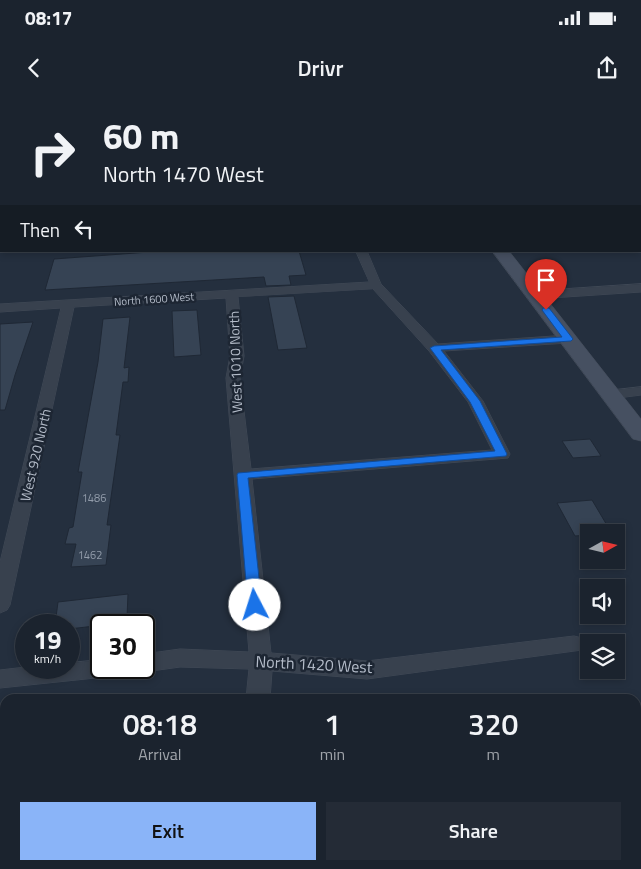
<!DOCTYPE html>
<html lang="en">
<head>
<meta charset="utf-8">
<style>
	body { margin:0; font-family:"Titillium Web",sans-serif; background:#242b36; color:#f1f3f6; height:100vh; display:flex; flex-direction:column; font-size:19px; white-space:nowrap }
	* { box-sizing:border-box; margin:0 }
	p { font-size:16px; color:#a0a4aa }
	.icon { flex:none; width:28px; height:28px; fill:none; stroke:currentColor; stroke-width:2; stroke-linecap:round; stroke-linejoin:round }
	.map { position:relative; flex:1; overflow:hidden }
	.drawer { position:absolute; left:0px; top:594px; width:641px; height:176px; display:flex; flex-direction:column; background:#1b232e; border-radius:15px 15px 0 0; box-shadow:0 2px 8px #0003,0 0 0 1px #39404a }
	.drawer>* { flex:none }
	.hud { position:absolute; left:0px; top:0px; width:641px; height:152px; box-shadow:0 2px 8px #0003,0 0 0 1px #39404a; background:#1b232e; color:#f1f3f6; overflow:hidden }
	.needle { width:32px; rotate:82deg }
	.controls { position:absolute; left:580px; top:424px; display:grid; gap:10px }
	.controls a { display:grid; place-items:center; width:45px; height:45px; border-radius:0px; background:#1b232e; box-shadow:0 2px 8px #0003,0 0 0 1px #39404a; font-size:25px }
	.speed { position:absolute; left:15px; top:514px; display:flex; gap:10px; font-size:25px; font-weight:700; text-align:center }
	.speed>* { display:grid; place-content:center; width:65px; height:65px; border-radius:50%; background:#1b232e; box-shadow:0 2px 8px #0003,0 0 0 1px #39404a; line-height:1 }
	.speed small { font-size:12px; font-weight:400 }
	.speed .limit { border:2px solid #111; border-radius:8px; background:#fff; color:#111 }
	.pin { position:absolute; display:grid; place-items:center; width:42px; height:42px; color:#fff; margin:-51px -21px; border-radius:50% 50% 50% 0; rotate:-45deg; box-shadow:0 0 5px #0007 }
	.pin .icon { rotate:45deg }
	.me { position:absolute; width:55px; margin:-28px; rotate:355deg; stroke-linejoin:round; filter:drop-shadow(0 0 4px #0008) }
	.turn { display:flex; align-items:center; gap:18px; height:105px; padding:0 20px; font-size:22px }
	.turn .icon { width:65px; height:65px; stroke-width:2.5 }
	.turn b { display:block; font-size:35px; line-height:42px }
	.then { display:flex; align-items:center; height:48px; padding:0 20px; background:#0003; gap:10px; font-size:19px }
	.eta { display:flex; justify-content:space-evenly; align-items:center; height:85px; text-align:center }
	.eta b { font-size:30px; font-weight:600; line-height:35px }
	.button { display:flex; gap:10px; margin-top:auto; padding:10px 20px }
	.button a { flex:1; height:58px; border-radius:0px; background:#8ab4f8; color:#111; font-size:20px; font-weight:600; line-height:58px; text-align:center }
	.button a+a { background:#242b36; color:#f1f3f6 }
	.status { display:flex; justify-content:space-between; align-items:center; height:35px; padding:0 25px; background:#1b232e; direction:ltr }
	.status svg { height:14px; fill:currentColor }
	header { display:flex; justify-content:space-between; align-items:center; height:65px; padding:0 20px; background:#1b232e; font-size:22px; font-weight:600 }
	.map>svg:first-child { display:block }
	.building { fill:#364354; stroke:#1f2835 }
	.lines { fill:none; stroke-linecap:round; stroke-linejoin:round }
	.service-casing { stroke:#414a57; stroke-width:1 }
	.minor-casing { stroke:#414a57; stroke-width:1 }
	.secondary-casing { stroke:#414a57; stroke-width:1 }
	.service { fill:#38414e; fill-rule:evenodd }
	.minor { fill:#38414e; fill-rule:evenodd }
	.secondary { fill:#465061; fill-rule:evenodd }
	.route { fill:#1a73e8; stroke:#114b97 }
	.labels { text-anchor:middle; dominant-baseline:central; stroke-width:5; stroke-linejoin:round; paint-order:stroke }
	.far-street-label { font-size:11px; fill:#b4bcc9; stroke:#1d2633 }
	.number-label { font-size:11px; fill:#929caa }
	.street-label { font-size:14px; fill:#b4bcc9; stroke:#1d2633 }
	.near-street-label { font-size:16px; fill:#b4bcc9; stroke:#1d2633 }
</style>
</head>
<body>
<div class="status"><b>08:17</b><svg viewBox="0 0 49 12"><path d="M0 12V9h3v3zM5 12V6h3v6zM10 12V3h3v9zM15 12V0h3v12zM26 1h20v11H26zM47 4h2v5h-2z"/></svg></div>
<header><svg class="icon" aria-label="back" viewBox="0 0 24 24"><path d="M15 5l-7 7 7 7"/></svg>Drivr<svg class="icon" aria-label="share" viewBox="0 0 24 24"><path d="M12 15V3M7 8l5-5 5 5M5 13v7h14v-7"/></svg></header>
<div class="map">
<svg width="641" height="769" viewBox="0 0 641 769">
	<rect width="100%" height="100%" fill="#242f3e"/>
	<!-- building -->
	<path class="building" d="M163,151H299L306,175L289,176L291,185L266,186L264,177L45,190L54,159Z
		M294,196L307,248L278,250L268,197Z
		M197,210L201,255L174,257L172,211Z
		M130,217L124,268L129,267L128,282H123L116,335H120L107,425H111L106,465L71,467L76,444H65L69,428L73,427L82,372H78L98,262L103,219Z
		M33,222L15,275L5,310H0V224Z
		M590,339L601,356L573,358L562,341Z
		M592,400L611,432H589V435L575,436L557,403Z
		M128,494L127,517L95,520V526L69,529V525H55L58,502Z"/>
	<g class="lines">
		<defs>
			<path id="service" d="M79,0H83V1H79Z
				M150,0H154V1H150Z
				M159,0H176L178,1H157Z
				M451,0H488L449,1Z
				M497,0H501L502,1H498Z
				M569,0H574L575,1H571Z
				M596,0H641V1H594Z
				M640,24H641V27H640Z"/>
			<path id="minor" d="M622,0H631L632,1H623Z
				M640,6H641V11H640Z
				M0,51H1V57H0Z
				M640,78H641V84H640Z
				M0,144H1V150H0Z
				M356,151H367L381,184L438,244L568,235L575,239L568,243L444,251L483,301L510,354L508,358L252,379L271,553L367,561L574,536L582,538L585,544L582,550L367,579L272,571L270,599H246L249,569L180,567L144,572L136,569L135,568H144V554L180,549L249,552L226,278L230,256L226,198L74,207L10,505L7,510L0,513V462L61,208L0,212V204L369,182ZM373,189L429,251L468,302L492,350L251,369L240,278L244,256L238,197Z
				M641,184V192L535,199L529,195L535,191Z
				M641,287V295L610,299L605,297L602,294L605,291Z
				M101,560V568H116L113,574L105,577L0,588V570L26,567L69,568V563Z
				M239,765H267V769H239Z"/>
			<path id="secondary" d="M380,0H390L391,1H381Z
				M492,151H509L641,319V341L633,339Z"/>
		</defs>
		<!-- service casing -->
		<use href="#service" class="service-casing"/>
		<!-- minor casing -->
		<use href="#minor" class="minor-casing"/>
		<!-- secondary casing -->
		<use href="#secondary" class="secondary-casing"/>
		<!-- service -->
		<use href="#service" class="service"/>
		<!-- minor -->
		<use href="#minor" class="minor"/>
		<!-- secondary -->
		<use href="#secondary" class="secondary"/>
	</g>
	<!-- route -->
	<path class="route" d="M543,208H549L573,239L571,241L441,250L480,301L507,354L506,356L248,378L262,505L260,509H250L248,505L237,375L238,373L495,351L470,302L430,248L434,246L562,237L542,210Z"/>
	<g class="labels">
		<!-- far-street labels -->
		<g class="far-street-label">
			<text transform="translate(154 199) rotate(-4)">North 1600 West</text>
		</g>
		<!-- number labels -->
		<g class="number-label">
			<text x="94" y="398">1486</text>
			<text x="90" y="455">1462</text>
		</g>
		<!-- street labels -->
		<g class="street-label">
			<text transform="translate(235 262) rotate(-92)">West 1010 North</text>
			<text transform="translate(35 355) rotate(-77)">West 920 North</text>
		</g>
		<!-- near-street labels -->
		<g class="near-street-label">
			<text transform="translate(314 564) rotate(3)">North 1420 West</text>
		</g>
	</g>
</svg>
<div class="controls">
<a><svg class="needle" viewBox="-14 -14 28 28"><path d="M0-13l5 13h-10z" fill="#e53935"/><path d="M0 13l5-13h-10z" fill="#a0a4aa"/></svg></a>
<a><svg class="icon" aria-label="sound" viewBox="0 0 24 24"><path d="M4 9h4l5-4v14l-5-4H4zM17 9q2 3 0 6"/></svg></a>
<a><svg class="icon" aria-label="layers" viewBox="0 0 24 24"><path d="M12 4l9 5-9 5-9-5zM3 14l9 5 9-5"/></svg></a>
</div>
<div class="speed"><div>19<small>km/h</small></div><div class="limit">30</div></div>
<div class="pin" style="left:546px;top:210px;background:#d93025"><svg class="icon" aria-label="arrive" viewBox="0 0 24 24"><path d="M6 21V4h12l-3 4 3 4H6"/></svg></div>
<svg class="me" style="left:255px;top:505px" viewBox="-20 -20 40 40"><circle r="19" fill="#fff"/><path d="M0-13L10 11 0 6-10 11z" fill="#1a73e8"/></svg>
<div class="hud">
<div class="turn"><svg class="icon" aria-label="right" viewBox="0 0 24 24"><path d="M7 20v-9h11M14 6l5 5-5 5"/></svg><div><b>60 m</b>North 1470 West</div></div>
<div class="then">Then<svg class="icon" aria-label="left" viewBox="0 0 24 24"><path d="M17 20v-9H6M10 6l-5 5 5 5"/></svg></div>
</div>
<section class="drawer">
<div class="eta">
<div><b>08:18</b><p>Arrival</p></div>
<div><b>1</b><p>min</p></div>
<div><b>320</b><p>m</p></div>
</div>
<div class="button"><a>Exit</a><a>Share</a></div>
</section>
</div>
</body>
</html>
